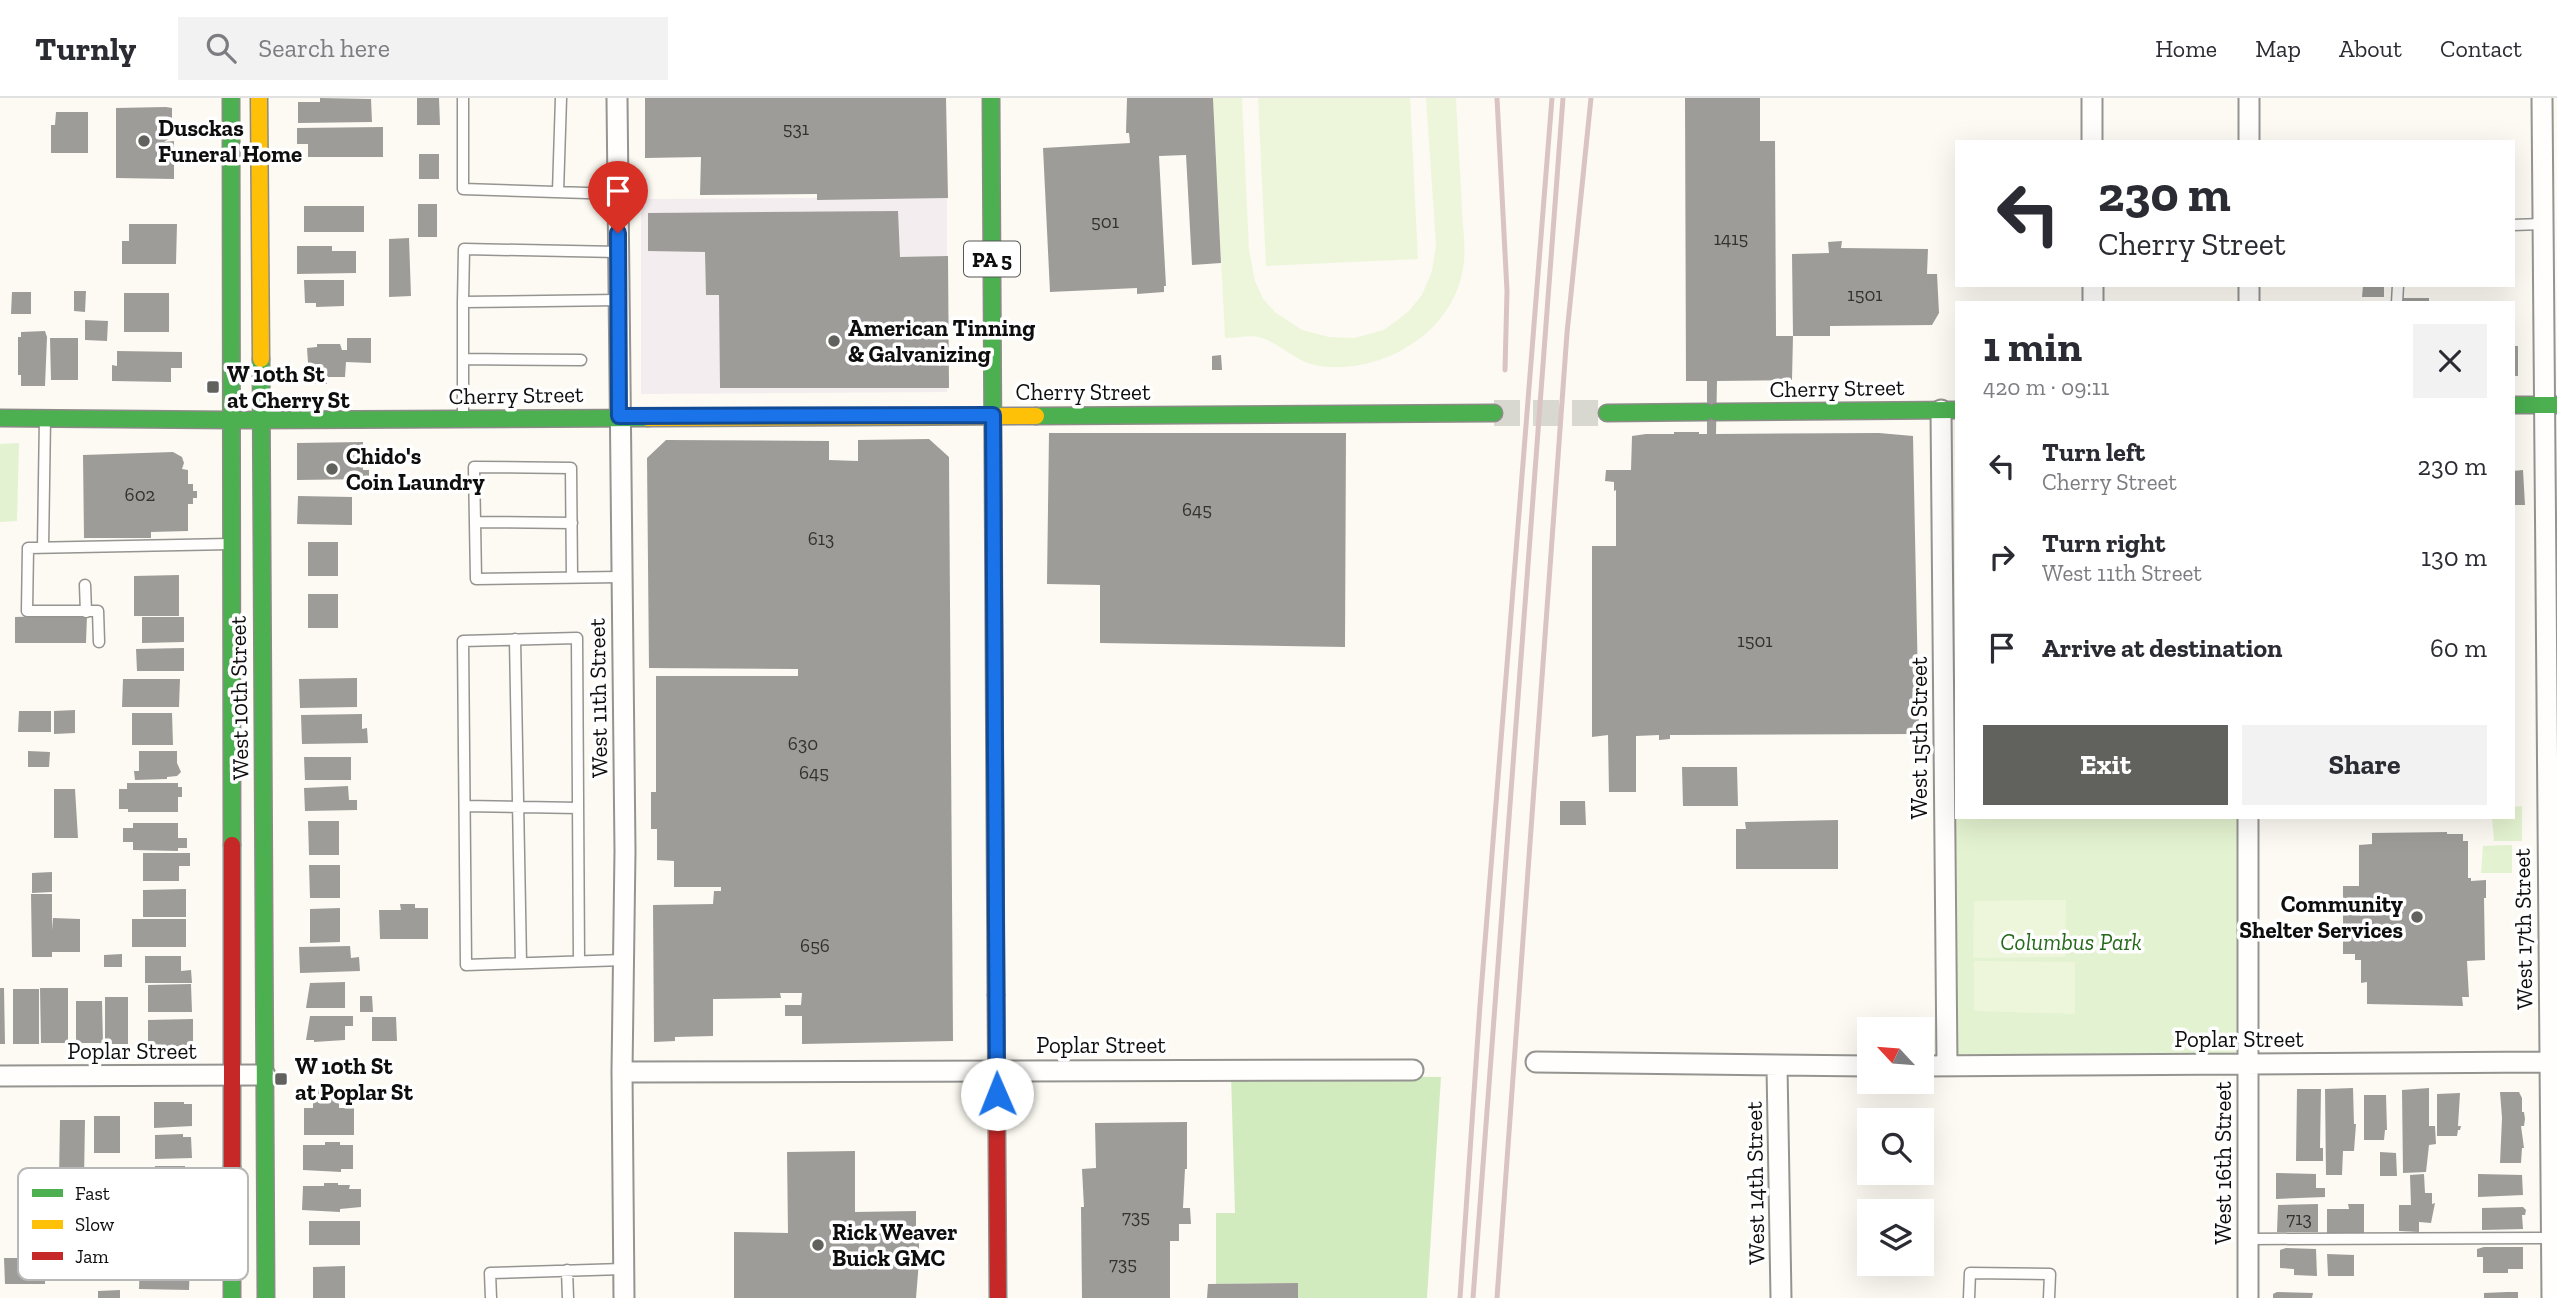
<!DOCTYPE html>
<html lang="en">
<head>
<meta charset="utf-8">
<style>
	body { margin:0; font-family:"Zilla Slab",serif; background:#f2f2f3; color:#2b2b33; height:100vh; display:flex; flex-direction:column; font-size:26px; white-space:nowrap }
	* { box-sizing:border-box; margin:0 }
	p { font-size:23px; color:#7c7c81 }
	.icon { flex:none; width:38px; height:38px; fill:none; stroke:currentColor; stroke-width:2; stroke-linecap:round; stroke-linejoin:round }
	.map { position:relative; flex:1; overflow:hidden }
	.sheet { position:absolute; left:1955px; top:203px; width:560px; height:518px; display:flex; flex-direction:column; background:#fff; border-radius:0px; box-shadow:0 7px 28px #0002 }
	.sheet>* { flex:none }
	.hud { position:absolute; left:1955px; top:42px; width:560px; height:147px; border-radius:0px; box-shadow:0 7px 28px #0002; background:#fff; color:#2b2b33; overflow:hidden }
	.needle { width:46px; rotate:296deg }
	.tools { position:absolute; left:1857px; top:919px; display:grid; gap:14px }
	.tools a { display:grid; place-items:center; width:77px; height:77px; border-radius:0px; background:#fff; box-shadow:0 7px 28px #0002; font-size:35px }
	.pin { position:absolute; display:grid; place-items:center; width:60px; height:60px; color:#fff; margin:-72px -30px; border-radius:50% 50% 50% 0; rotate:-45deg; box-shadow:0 0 7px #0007 }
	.pin .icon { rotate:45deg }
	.me { position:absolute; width:77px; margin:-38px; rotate:359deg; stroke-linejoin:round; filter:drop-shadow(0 0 5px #0008) }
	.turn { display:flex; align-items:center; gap:24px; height:147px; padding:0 28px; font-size:32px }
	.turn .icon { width:91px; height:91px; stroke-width:2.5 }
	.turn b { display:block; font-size:49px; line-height:60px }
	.round { display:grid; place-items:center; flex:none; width:74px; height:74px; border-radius:0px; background:#f2f2f3 }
	.head { display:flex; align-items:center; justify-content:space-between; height:119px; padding:0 28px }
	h1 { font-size:42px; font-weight:700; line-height:52px }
	.action { display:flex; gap:14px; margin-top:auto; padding:14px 28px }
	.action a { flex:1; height:80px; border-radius:0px; background:#61615e; color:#fff; font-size:28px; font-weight:700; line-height:80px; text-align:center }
	.action a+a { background:#f2f2f3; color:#2b2b33 }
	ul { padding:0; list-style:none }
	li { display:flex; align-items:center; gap:21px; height:91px; padding:0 28px }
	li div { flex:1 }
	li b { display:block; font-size:26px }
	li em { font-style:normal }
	header { display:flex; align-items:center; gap:42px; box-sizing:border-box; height:98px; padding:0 35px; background:#fff; border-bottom:2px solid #e1e1e2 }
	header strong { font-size:33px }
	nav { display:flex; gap:38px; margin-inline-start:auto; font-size:24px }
	.search { width:490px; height:63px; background:#f2f2f3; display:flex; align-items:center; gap:18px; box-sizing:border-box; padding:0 24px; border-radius:0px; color:#7c7c81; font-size:26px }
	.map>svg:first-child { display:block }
	.industrial { fill:#f4edef }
	.green { fill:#e3f2d0 }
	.forest { fill:#d2ebbe }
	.pitch { fill:#edf6db }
	.building { fill:#9e9c98 }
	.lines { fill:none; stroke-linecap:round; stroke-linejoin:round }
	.secondary-tunnel { stroke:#d8d7d0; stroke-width:26; stroke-dasharray:26 13; stroke-linecap:butt }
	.lane-casing { stroke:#959491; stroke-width:13 }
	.street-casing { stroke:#959491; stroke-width:23 }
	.fast-casing { stroke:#8c8b87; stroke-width:19 }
	.slow-casing { stroke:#8c8b87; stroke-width:19 }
	.jam-casing { stroke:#8c8b87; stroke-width:19 }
	.lane { stroke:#fffefd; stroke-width:10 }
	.street { stroke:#fffefd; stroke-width:19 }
	.fast { stroke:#4caf50; stroke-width:16 }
	.slow { stroke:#ffc107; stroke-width:16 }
	.jam { stroke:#c62828; stroke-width:16 }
	.rail { stroke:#d9c4c3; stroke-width:5 }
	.route-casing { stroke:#114b97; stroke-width:18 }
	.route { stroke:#1a73e8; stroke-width:12 }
	.poi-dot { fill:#61615e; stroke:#fff; stroke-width:2.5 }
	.labels { text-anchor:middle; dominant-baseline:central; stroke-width:7; stroke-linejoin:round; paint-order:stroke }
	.number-label { font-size:19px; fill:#323230 }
	.shield { fill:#fff; stroke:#565656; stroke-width:2 }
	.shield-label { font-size:21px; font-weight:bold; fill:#0e0e0e }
	.poi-label { font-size:23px; font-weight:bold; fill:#0e0e0e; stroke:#fff; text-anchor:start }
	.street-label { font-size:23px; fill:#0e0e0e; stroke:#fff }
	.park-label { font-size:23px; font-style:italic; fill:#256a1a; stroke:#fff }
	.key { fill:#fff; stroke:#b7b7b7; stroke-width:2 }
	.key-label { font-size:19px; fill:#0e0e0e }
</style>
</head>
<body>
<header>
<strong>Turnly</strong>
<div class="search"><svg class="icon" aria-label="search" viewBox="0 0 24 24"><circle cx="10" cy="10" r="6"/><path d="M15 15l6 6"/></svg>Search here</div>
<nav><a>Home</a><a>Map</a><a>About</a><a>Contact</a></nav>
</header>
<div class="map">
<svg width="2557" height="1200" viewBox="0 0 2557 1200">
	<rect width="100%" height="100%" fill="#fcfaf2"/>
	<!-- industrial -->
	<path class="industrial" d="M947,99V294L641,296V101Z"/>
	<!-- green -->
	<path class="green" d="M19,345L17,423L0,424V346Z
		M1944,650H1956V719H2248L2247,966L1947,968Z
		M2522,708V743H2494L2492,719H2513V709Z
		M2512,747V775H2481L2483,748Z"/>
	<!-- forest -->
	<path class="forest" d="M1231,977L1441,979L1427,1200H1298L1297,1185L1216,1186V1115H1235Z"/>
	<!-- pitch -->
	<path class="pitch" d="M1213,0H1242L1249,152L1255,183L1263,201L1276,215L1302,232L1329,239L1354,240L1384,232L1408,214L1422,197L1432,173L1436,147L1426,0H1456C1458,37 1460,75 1462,112C1463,132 1467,156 1462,176C1449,235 1387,272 1330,269C1298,268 1287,249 1262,240C1252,236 1236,240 1225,240Z
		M1258,0H1410L1418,161L1266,168Z
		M2066,802L2065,859L1973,860L1974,803Z
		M1974,863L2075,864V916L1974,913Z"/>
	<!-- building -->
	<path class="building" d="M320,0L371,1L372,24L298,25V4H320Z
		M417,0H439L440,27H417Z
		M645,0H946L948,100L817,102V96L700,97L701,59L645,60Z
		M1127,0H1213L1221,165L1192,167L1186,57L1159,58L1166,188H1164V194L1137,196V190L1050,194L1043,50L1130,45L1129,35H1126Z
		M1685,0H1760V43H1775L1776,238H1793L1792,282L1717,283L1716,336L1879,335L1913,338L1919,636L1670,637V641L1659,642V637L1636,638V694H1609L1608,637L1592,639V448H1616V392L1614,393V384L1605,383L1606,372H1631L1632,338L1646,336H1674V334H1699V336H1707V283H1686Z
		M166,9L172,10V33L170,40L164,44L174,43V81L116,80V10Z
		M56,14H88V55H51V27H55Z
		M383,29V59H308V46H297V30Z
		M419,56H439V81H419Z
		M418,106H437V139H418Z
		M304,108H364V134H304Z
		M898,113L900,159L948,158L949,290H720L719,197H706L705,154L648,153V115Z
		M129,126H177L176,166H122V143H129Z
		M409,140L411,198L389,199V141Z
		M1842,143L1841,150L1928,151L1927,176H1937L1939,215L1932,227L1830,228V238H1793L1792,156L1829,155L1828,144Z
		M297,148H332V153H356V175L297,176Z
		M304,182H344V208L316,209V205H305Z
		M2384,187V199H2362L2363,188Z
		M74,193H86L85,214L74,213Z
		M12,194H31V216H11Z
		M124,195H169V234H124Z
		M2400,200H2429V205H2400Z
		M85,222L108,223L107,243L85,242Z
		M45,233L47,239L45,288H21V277H18V239H21V234Z
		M50,240H78V282H51Z
		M347,240H371V265L346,264L345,279H327V286H316L309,280L307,250L317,249V246H340L342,252H347Z
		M2513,248H2518V278H2513Z
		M117,253L182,254V270H171V284L112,283V267L117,268Z
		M1221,257L1222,272H1212V258Z
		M1049,335H1346L1345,549L1100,545V487L1047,486Z
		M929,341L949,359L953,943L802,946V918H785V907H801L802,895H780L781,900L713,901V938L675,939V943L654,944L653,807L713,806L714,793H721V789H674V763L657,762V731H651V694H656V578H798V571L649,570L647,360L666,342L829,343V362L858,363V342Z
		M363,344V372H369V381L297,382V345Z
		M173,354L182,359L184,365L182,371L188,372V386H193V393H197V400H193V406H188V433L151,434V440H84L83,357Z
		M2523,372L2525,407H2513V373Z
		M298,398L352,399V427L297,426Z
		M308,444H338V478H308Z
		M179,477V518H134V478Z
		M308,496H338V530H308Z
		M87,517L86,545H15V519Z
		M142,519H184V544L142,545Z
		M184,550V573H137L136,551Z
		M357,580V609L300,610L299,581Z
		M123,581H180L179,609H122Z
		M75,612V635L54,636V613Z
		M19,613H51V634H18Z
		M132,615H172L173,647H132Z
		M362,616V631L367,630L368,645L302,646L301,617Z
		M28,653L50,654L49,669H28Z
		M139,653H177V665L181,674L177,678L167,679V681L135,682L134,673H139Z
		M304,659H351V682H305Z
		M1682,669H1737L1738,708H1683Z
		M127,685H178V689H182V699H178V714H128V711H119V691H127Z
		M348,688L349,702H357V712L305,713L304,690Z
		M54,691H75L78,740H54Z
		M1560,703H1585L1586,727H1560Z
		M1838,722V771H1736V731H1746L1745,724Z
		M308,723H339V757H309Z
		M133,725H178V740H187V750H178V753L133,752V744H123V730H133Z
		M2447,734V736H2463V743H2468V780H2471V783L2486,782V800H2484L2485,862L2467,863L2469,899H2462L2463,908L2367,906V884L2361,885V862H2355V856H2343V788H2359V747L2372,746V735Z
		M143,755H190V768H179V783H143Z
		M309,767H340V800H310Z
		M52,774V794L32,795V775Z
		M186,791V819H143V792Z
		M31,796H52V832L53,820L80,821V854H52V859H32Z
		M400,806H415V810H428V841H380L379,812H401Z
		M340,810V844L310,845V811Z
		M132,821H186V849H132Z
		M350,848L351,860L359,859L360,873L300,875L299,849Z
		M122,856V869H104V857Z
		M145,858H181V873L191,872L192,885H145Z
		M345,884V910H306L310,885Z
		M191,886L192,914H148V887Z
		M0,890H4L5,946H0Z
		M40,890H68V945H41Z
		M13,891H39V946H13Z
		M360,898H372L373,914H360Z
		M105,899H128V946H105Z
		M76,903H102L103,945H76Z
		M310,918H353V928H345V942L314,944V942H306Z
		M372,919H396L397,943H372Z
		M193,921V948L148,949V922Z
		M313,988H339V1010H354V1037H304V1010H313Z
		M2353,990L2354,1026H2356L2354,1053H2343L2342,1077H2326L2325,991Z
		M2429,990V1028H2435L2436,1046L2429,1047L2426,1074L2403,1075L2402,992Z
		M2297,991H2321L2320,1050H2323V1063H2296Z
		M2500,994H2519L2522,1000V1014H2524L2525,1021L2524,1028H2521L2524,1050H2522L2521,1065H2500L2502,1020Z
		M2460,995L2458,1028H2461L2460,1032H2458L2457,1038H2437V996Z
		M2364,997H2386L2387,1032H2385L2384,1042H2364Z
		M154,1004H184V1006H192V1028L154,1030Z
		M94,1018H120V1055H94Z
		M60,1022H85L84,1081H59Z
		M1187,1024V1071H1185L1183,1110H1190L1191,1126H1179V1143H1170V1200H1082L1081,1109H1084L1082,1071L1096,1070L1095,1025Z
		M183,1036V1039H191L192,1060L155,1061V1037Z
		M325,1044H340V1047H353V1071H341V1074L303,1072V1047H325Z
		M855,1053V1114L916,1113V1144H919V1163L916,1200H734V1134L788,1135L787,1054Z
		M2380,1054L2396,1055L2397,1078H2380Z
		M155,1068H185V1093H155Z
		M2276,1075L2316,1076V1090H2325V1099L2276,1101Z
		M2424,1076L2425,1095H2432V1106L2435,1105L2431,1125L2419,1124V1134L2399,1133V1107H2411L2410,1077Z
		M2478,1076L2522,1077L2523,1097L2478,1099Z
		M324,1085H338V1087H350L349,1091H361V1109L340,1111V1114L302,1112L303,1088H324Z
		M2318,1106V1134H2277L2278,1107Z
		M2348,1106H2364V1135H2327V1111H2349Z
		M2523,1109L2526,1112L2525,1117H2522L2523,1131L2482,1132V1110Z
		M309,1123H360V1147H309Z
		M2484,1149H2523V1171H2508V1175H2483V1159H2477V1151Z
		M2286,1150L2316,1151L2317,1178L2294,1177V1171L2280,1170V1152Z
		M2327,1156L2354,1157V1178H2328Z
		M4,1160H45V1186H5Z
		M140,1162L190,1163L189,1192L139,1191Z
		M345,1168V1200H313V1169Z
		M1298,1185V1200H1207L1208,1186Z
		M120,1192V1200H98V1193Z
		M2277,1194L2313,1195L2312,1200H2273V1196Z
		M2507,1194H2518V1200H2484V1195Z"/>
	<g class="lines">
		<!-- secondary-tunnel -->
		<path class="secondary-tunnel" d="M1494,315H1607"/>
		<defs>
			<path id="lane" d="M463,0V91L618,96
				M558,94L561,0
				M2513,127L2542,126
				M463,204L464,151L618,154
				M2397,205L2398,187
				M463,261L581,262
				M463,318V204L618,202
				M475,424L572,425
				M43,449L45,320
				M572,479L571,370L474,369L476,481L621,479
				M85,487L86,514
				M515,541L521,865
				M99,544L98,513H27L28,450L230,446
				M465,708L578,710
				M579,863L577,540L463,543L466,867L624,862
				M2248,1141L2555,1140
				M567,1172L568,1200
				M491,1200L490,1175L623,1171
				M1969,1200L1970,1175L2050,1176L2049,1200"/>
			<path id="street" d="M617,0L625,753L622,974L624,1200
				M2092,0V44
				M2249,0V44
				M2542,0L2552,1200
				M2093,187V205
				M2249,187V205
				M1941,312L1947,968
				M2248,719V1200
				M1536,964L1869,968
				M1922,968L2557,964
				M1777,969L1781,1200
				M622,974L1413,972
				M0,978L265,977"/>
			<path id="fast" d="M231,0L232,747
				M991,0L996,897
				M261,261L266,1200
				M2513,307H2557
				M1717,314L1956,312
				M1607,315L1706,314
				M1036,318L1494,315
				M0,320L231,322L648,320
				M232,1069V1200"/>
			<path id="slow" d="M259,0L261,261
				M648,320L1036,318"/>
			<path id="jam" d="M232,747V1069
				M996,897L998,1200"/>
		</defs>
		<!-- lane casing -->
		<use href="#lane" class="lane-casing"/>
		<!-- street casing -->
		<use href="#street" class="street-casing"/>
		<!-- fast casing -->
		<use href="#fast" class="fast-casing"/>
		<!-- slow casing -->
		<use href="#slow" class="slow-casing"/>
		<!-- jam casing -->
		<use href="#jam" class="jam-casing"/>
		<!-- lane -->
		<use href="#lane" class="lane"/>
		<!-- street -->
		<use href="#street" class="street"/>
		<!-- fast -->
		<use href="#fast" class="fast"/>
		<!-- slow -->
		<use href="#slow" class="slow"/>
		<!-- jam -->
		<use href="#jam" class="jam"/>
		<!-- rail -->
		<path class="rail" d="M1497,0L1507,193L1505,272
			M1460,1200L1480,907L1552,0
			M1473,1200L1563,0
			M1497,1200L1567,235L1591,0"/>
	</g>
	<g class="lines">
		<defs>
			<path id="route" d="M618,135L619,318L993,317L997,996"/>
		</defs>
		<!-- route casing -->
		<use href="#route" class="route-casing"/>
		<!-- route -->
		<use href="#route" class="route"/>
	</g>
	<!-- markers -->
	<g class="poi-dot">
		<circle cx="144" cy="43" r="7"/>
		<circle cx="834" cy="243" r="7"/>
		<rect x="206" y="282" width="14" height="14" rx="3.5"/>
		<circle cx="332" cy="371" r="7"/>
		<circle cx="2417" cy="819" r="7"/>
		<rect x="274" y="974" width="14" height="14" rx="3.5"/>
		<circle cx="818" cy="1147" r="7"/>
	</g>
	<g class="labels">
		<!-- number labels -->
		<g class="number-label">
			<text x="796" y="30">531</text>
			<text x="1105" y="123">501</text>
			<text x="1731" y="140">1415</text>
			<text x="1865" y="196">1501</text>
			<text x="140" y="396">602</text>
			<text x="1197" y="411">645</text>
			<text x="821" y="440">613</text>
			<text x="1755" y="542">1501</text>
			<text x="803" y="645">630</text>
			<text x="814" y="674">645</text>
			<text x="815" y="847">656</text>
			<text x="1136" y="1118">735</text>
			<text x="2299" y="1120">713</text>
			<text x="1123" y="1165">735</text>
		</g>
		<!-- shield labels -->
		<rect class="shield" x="964" y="143.5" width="56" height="35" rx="5"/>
		<g class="shield-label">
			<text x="992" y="161">PA 5</text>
		</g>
		<!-- poi labels -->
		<g class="poi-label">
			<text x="158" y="30">Dusckas<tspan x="158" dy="26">Funeral Home</tspan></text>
			<text x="848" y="230">American Tinning<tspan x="848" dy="26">&amp; Galvanizing</tspan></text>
			<text x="227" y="276">W 10th St<tspan x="227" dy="26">at Cherry St</tspan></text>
			<text x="346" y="358">Chido's<tspan x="346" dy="26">Coin Laundry</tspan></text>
			<text x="2403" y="806" text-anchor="end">Community<tspan x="2403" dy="26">Shelter Services</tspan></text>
			<text x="295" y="968">W 10th St<tspan x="295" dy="26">at Poplar St</tspan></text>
			<text x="832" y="1134">Rick Weaver<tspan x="832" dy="26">Buick GMC</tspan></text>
		</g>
		<!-- street labels -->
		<g class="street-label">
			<text transform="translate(1837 290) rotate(-1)">Cherry Street</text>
			<text x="1083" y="294">Cherry Street</text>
			<text transform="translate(516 297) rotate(-1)">Cherry Street</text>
			<text transform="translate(239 600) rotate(-91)">West 10th Street</text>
			<text transform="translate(598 600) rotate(-91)">West 11th Street</text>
			<text transform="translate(1919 640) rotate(-90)">West 15th Street</text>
			<text transform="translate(2523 831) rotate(-91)">West 17th Street</text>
			<text x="2239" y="941">Poplar Street</text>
			<text x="1101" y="947">Poplar Street</text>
			<text x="132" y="953">Poplar Street</text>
			<text transform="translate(2223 1065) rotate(-90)">West 16th Street</text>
			<text transform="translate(1755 1085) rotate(-91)">West 14th Street</text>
		</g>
		<!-- park labels -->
		<g class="park-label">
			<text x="2071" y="844">Columbus Park</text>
		</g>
	</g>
	<!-- legend -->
	<rect x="18" y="1070" width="230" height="112" rx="10" class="key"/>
	<rect x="32" y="1091" width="31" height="8" fill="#4caf50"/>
	<rect x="32" y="1122" width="31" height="9" fill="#ffc107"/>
	<rect x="32" y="1154" width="31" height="8" fill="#c62828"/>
	<g class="key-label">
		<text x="75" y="1102">Fast</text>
		<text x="75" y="1133">Slow</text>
		<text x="75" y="1165">Jam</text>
	</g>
</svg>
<div class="tools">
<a><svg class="needle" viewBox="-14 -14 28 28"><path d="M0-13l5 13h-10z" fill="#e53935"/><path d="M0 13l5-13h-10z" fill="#7c7c81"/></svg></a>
<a><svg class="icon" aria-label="search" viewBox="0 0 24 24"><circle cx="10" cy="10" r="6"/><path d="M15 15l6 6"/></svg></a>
<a><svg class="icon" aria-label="layers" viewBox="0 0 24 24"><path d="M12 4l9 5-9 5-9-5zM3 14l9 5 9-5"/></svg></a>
</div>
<div class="pin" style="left:618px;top:135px;background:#d93025"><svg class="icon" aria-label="arrive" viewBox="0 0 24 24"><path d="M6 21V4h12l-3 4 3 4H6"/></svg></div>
<svg class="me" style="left:997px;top:996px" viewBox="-20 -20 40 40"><circle r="19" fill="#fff"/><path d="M0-13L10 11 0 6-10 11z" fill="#1a73e8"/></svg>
<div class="hud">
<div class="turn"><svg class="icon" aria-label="left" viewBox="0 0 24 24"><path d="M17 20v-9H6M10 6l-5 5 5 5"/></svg><div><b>230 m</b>Cherry Street</div></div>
</div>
<section class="sheet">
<div class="head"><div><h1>1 min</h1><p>420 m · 09:11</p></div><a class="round"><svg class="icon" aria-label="close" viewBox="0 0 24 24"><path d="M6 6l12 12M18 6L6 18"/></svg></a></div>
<ul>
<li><svg class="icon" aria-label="left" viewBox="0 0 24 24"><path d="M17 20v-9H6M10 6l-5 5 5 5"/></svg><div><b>Turn left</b><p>Cherry Street</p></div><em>230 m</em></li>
<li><svg class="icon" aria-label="right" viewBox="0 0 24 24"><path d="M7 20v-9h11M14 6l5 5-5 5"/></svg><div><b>Turn right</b><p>West 11th Street</p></div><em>130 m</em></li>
<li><svg class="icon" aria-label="arrive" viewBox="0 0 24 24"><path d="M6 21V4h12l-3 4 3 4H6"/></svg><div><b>Arrive at destination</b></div><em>60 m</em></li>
</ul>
<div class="action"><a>Exit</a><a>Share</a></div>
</section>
</div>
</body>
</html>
